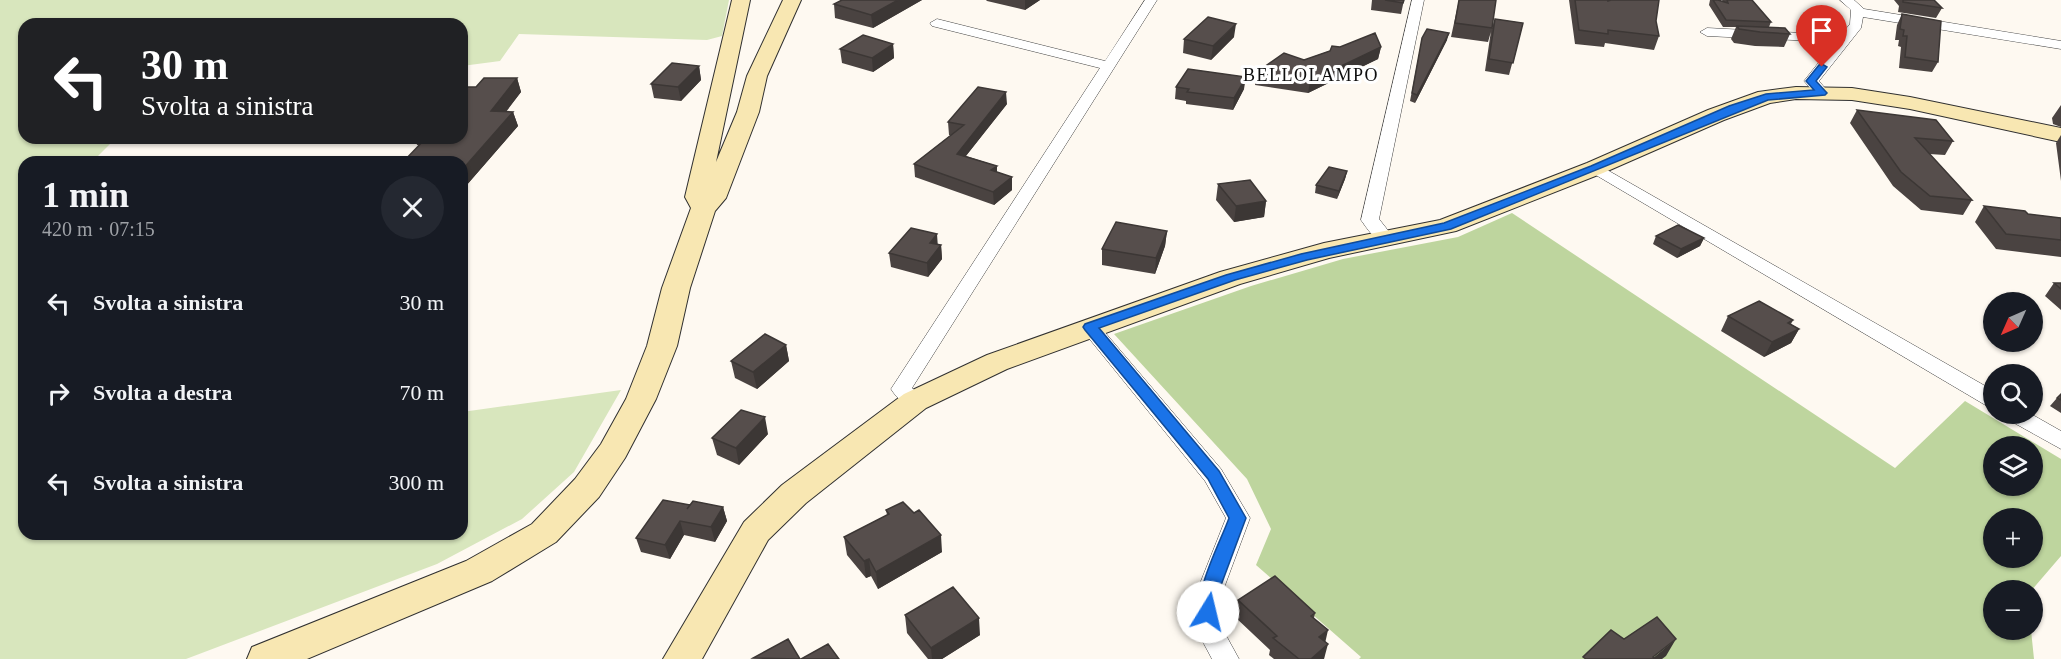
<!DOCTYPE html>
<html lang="it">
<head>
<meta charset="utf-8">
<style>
	body { margin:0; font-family:Georgia,serif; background:#242831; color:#f1f3f6; height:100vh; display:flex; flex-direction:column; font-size:22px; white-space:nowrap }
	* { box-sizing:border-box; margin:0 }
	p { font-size:20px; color:#9ea1a6 }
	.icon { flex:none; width:33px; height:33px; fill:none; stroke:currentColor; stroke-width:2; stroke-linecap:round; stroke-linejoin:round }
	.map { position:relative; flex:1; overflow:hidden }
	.details { position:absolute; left:18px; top:156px; width:450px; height:384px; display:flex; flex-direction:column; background:#171b24; border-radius:18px; box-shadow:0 2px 4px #0004 }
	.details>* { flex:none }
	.top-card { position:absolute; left:18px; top:18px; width:450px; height:126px; border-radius:18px; box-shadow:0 2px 4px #0004; background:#202124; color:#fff; overflow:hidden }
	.needle { width:39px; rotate:225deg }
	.buttons { position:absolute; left:1983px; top:292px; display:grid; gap:12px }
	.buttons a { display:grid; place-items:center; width:60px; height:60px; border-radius:50%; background:#171b24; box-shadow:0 2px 4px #0004; font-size:30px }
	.pin { position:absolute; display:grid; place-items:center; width:51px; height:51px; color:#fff; margin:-62px -26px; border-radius:50% 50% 50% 0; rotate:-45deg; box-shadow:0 0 6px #0007 }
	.pin .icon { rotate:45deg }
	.me { position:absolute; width:66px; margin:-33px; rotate:9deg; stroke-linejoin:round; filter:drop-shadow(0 0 4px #0008) }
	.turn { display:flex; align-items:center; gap:21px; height:126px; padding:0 24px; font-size:27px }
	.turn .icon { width:78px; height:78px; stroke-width:2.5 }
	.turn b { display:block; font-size:42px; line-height:51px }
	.round { display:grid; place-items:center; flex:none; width:63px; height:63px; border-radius:32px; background:#242831 }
	.headline { display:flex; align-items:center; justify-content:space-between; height:102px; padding:0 24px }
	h1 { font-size:36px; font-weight:600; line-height:45px }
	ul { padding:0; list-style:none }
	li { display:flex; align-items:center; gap:18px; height:90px; padding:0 24px }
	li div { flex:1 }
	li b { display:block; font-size:22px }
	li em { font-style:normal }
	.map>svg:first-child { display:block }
	.green { fill:#d8e6bd }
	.forest { fill:#bed59e; fill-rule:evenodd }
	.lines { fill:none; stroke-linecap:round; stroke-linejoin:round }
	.street-casing { stroke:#414141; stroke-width:1 }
	.secondary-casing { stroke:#303030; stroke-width:2 }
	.street { fill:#fff; fill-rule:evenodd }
	.secondary { fill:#f8e7b2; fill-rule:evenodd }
	.wall { fill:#4a4341 }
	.shaded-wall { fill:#3c3735 }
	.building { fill:#564e4c; stroke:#3c3735; stroke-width:1.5 }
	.route { fill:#1a73e8; stroke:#114b97; stroke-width:1.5 }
	.labels { text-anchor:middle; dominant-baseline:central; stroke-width:6; stroke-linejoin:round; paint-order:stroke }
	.far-quarter-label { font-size:18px; letter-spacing:1.5px; fill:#0e0e0e; stroke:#fff }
</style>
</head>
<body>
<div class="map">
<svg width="2061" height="659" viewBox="0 0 2061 659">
	<rect width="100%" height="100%" fill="#fef9f1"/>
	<!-- green -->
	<path class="green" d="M0,0H729L722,36L707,40L519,34L500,61L462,66V24H24V138H121L111,143L92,162H24V534H462V412L621,390L574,472L522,519L437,564L186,659H0Z"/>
	<!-- forest -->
	<path class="forest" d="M1512,213L1895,468L1965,401L2061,459V556L2031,591H1994V630H2031L2034,659H1359L1361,657L1256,565L1271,529L1247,479L1114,334L1251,286L1343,259L1458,237ZM1994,447H2032V486H1994ZM1994,519H2032V558H1994Z"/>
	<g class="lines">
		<defs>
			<path id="street" d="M1145,0H1157L912,388L926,401L922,406C909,410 898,400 891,389L1100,68L932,26L930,23L937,19L1105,61Z
				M1412,0H1424L1379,219L1394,238L1391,242C1377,245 1369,231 1361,220Z
				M1840,0H1854L1864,9L2061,41V49L1863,17L1861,28L1819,81L1829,93L1822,97L1817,96L1804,81L1835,42L1707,36L1700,32L1707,28L1841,35L1850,24L1851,10Z
				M1595,163L1994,391V408L1987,406L1589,171L1587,168L1589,165Z
				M1090,321L1097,323L1221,469L1250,518L1221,596L1222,628L1239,659H1212L1196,629L1195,596L1226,518L1205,481L1083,331L1080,327L1083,323Z
				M2004,414H2031L2061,431V449L2007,419Z"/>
			<path id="secondary" d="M732,0H750L716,162L737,112L747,76L783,0H801L767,76L759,112L726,198L715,211L690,288L677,346L656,399L625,458L599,497L556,542L492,581L307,659H247L252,647L466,561L532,524L575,479L601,444L626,399L647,346L662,288L691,208L685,197Z
				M1796,87L1852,88L1910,97L2061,128V142L1910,109L1852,100L1796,99L1770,103L1724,120L1603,173L1456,231L1329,258L1240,284L1007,369L926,408L806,503L768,540L702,659H663L744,522L782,485L904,394L987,355L1220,272L1324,243L1440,220L1587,163L1708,110L1758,92Z"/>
		</defs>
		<!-- street casing -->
		<use href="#street" class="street-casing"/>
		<!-- secondary casing -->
		<use href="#secondary" class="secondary-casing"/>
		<!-- street -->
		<use href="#street" class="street"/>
		<!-- secondary -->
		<use href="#secondary" class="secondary"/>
	</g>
	<!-- wall -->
	<path class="wall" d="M842,0H922L873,28L835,18L834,4Z
		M986,0H1040L1025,10L987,1Z
		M1372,0H1404L1401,14L1371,10Z
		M1459,0L1492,28L1488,42L1451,37Z
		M1569,0H1608V1L1656,21L1659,36L1654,50L1605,43L1604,47L1575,44Z
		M1710,0H1718L1723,2L1722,0H1752L1771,22L1769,27L1790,34L1784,47L1755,46L1734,43L1731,39L1736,27H1723L1709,5Z
		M1894,0H1934L1942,8L1936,18L1898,12L1899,6Z
		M1902,14L1938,62L1932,72L1899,68L1901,47L1898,46L1899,40H1895L1897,25Z
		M1495,19L1523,23L1509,75L1485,71L1491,31Z
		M1234,37L1211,60L1183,53L1184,39Z
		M1422,38L1447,40L1415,103L1410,101Z
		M893,44L894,58L873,72L842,63L840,49Z
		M1340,47H1381L1378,59L1308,93L1255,85L1257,72L1304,60Z
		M699,66L701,80L681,101L654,98L651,84Z
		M517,78L521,92L506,112H513L518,126L465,187H462V162L419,145H417L415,138H462L476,87Z
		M1176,87L1244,89L1233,110L1186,104V101L1175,99Z
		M1007,104L966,156L997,166V172L1012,177V190L994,205L915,177L914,164L951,135H949L948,122Z
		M2061,105V127L2053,124L2052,118Z
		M1857,110L1953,141L1945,155L1929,154L1972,200L1963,215L1921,210L1893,186L1850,123Z
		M2061,135V181L2056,143Z
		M1347,171L1345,179L1337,199L1315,193L1316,185Z
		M1218,184L1266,201L1264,217L1234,222L1216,200Z
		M1984,206L2028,214L2061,218V257L1996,249L1975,222Z
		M1167,231L1165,246L1155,274L1102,265V249Z
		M1656,236L1704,238L1700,246L1677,258L1653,244Z
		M941,245L942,259L928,277L891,267L889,253Z
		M2054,283H2061V310L2045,296Z
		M1728,316L1793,320L1791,324L1799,329L1791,343L1764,357L1721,331Z
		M786,345L789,361L757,389L735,378L731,361Z
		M2061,394V413L2050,406L2057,398Z
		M768,434L739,465L717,455L712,438Z
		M690,505L723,507L727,521L715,542L684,535L670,559L641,552L636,538Z
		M886,510L942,552L878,589L871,576L866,578L847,555L844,537L887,515Z
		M1238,600L1315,613L1314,618L1325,642L1324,659H1274L1269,655L1270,650L1235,617Z
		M905,615L980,635L942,659H928L907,633Z"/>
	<!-- shaded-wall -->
	<path class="shaded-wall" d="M898,0H922L873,28L871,15Z
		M1025,0H1040L1025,10Z
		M1236,24L1234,37L1211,60L1213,46Z
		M1449,33L1447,40L1415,103L1417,95Z
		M893,44L894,58L873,72L872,58Z
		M1381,47L1378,59L1308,93L1310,81Z
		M699,66L701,80L681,101L678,87Z
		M1246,77L1244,89L1233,110L1234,98Z
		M517,78L521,92L495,125L491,111Z
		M1006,92L1007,104L957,167V154Z
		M513,112L518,126L465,187L462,178V170Z
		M997,166V179L991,170Z
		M1347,171L1345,179L1337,199L1339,191Z
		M1012,177V190L994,205L993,192Z
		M1266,201L1264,217L1234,222L1236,206Z
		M1167,231L1165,246L1155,274L1156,258Z
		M937,234L938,248L930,243Z
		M1704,238L1700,246L1677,258L1681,249Z
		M941,245L942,259L928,277L927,263Z
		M1799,329L1791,343L1764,357L1772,342Z
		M786,345L789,361L757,389L753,372Z
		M765,417L768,434L739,465L736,448Z
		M723,507L727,521L715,542L711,527Z
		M680,521L684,535L670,559L665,545Z
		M941,535L942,552L878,589L876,572Z
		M869,559L871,576L866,578L864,561Z
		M979,618L980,635L942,659H932L931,648Z
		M1328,630L1324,648L1319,637Z
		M1676,639L1666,656L1662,659H1652Z
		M1328,644L1324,659H1311Z"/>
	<!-- building -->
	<path class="building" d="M842,0H898L871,15L834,4Z
		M1385,0H1404L1403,3Z
		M1459,0H1496L1492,28L1455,23Z
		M1575,0H1608V1L1611,0H1659L1656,21L1659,36L1608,30V34L1579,30Z
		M1713,0H1718L1728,3L1727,0H1752L1771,22L1726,20Z
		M1903,0H1934L1942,8L1903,2Z
		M1902,14L1941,21L1938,62L1905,57L1907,36H1903L1904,30L1900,29Z
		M1208,17L1236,24L1213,46L1184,39Z
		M1495,19L1523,23L1513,63L1489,59Z
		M1737,26L1785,28L1790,34L1760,32L1739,29Z
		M1427,29L1449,33L1417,95L1412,93L1422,38Z
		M1375,33L1381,47L1310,81L1257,72L1284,53L1304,60L1330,51L1332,46L1340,47Z
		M863,35L893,44L872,58L840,49Z
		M672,63L699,66L678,87L651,84Z
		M1188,69L1246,77L1234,98L1187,92L1189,89L1176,87Z
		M484,78H517L491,111L513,112L462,170V162H403L426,138H462V87H476Z
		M978,87L1006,92L957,154L997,166L991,170L1012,177L993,192L914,164L964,125L948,122Z
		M1857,110L1936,120L1953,141L1915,138L1972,200L1930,196L1901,172Z
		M1329,167L1347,171L1339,191L1316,185Z
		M1250,180L1266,201L1236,206L1218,184Z
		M1984,206L2025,211L2028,214L2061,218V240L2006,234Z
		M1116,222L1167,231L1156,258L1102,249Z
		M1678,225L1704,238L1681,249L1656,236Z
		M911,228L937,234L930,243L941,245L927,263L889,253Z
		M2054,283H2061V289Z
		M1759,301L1793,320L1788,323L1799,329L1772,342L1728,316Z
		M765,334L786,345L753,372L731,361Z
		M2061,394V400L2057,398Z
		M741,410L765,417L736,448L712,438Z
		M663,500L690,505L687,509L693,501L723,507L711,527L680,521L665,545L636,538Z
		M903,502L914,513L919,510L941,535L876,572L869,559L864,561L844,537L889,514L886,510Z
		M1275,576L1315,613L1311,616L1328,630L1319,637L1328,644L1311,659H1299L1273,638L1277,636L1238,600Z
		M953,587L979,618L931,648L905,615Z
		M1657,617L1676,639L1653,657L1655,659H1586L1583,657L1611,630L1624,639Z
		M788,639L800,659L753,658Z
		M828,644L839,659H801Z"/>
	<!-- route -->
	<path class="route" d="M1822,64L1827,67L1816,81L1827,93L1825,95L1768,100L1451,229L1307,260L1235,280L1099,328L1219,471L1246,518L1217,596V612L1215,618L1208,620L1202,618C1191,596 1221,541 1229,518L1208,479L1085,330L1083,327L1085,324L1226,275L1301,254L1444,223L1591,166L1729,106L1766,94L1814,90L1806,81L1819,65Z"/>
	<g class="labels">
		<!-- far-quarter labels -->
		<g class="far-quarter-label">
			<text x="1311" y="75">BELLOLAMPO</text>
		</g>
	</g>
</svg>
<div class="buttons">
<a><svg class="needle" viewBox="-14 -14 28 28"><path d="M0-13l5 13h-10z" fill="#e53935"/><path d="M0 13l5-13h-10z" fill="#9ea1a6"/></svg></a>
<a><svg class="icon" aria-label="search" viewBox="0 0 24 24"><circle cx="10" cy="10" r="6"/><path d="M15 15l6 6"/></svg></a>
<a><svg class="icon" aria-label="layers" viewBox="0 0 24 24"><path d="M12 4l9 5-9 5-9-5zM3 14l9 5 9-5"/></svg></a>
<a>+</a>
<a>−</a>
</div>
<div class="pin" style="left:1822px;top:67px;background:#d93025"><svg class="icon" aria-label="arrive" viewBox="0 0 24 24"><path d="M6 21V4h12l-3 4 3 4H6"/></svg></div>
<svg class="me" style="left:1208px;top:612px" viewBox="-20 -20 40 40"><circle r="19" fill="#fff"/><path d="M0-13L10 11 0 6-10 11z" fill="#1a73e8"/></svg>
<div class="top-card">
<div class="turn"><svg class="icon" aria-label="left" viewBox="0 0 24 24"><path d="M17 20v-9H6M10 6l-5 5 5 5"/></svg><div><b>30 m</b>Svolta a sinistra</div></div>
</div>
<section class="details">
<div class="headline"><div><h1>1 min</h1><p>420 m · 07:15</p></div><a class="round"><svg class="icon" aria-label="close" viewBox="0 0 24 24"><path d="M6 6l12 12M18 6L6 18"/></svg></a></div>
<ul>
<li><svg class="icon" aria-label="left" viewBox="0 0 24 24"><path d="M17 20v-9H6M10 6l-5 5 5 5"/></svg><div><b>Svolta a sinistra</b></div><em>30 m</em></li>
<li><svg class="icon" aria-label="right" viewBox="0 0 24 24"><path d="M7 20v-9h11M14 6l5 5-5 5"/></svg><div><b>Svolta a destra</b></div><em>70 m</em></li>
<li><svg class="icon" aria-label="left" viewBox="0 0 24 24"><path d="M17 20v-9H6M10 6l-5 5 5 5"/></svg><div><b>Svolta a sinistra</b></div><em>300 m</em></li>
</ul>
</section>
</div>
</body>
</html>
